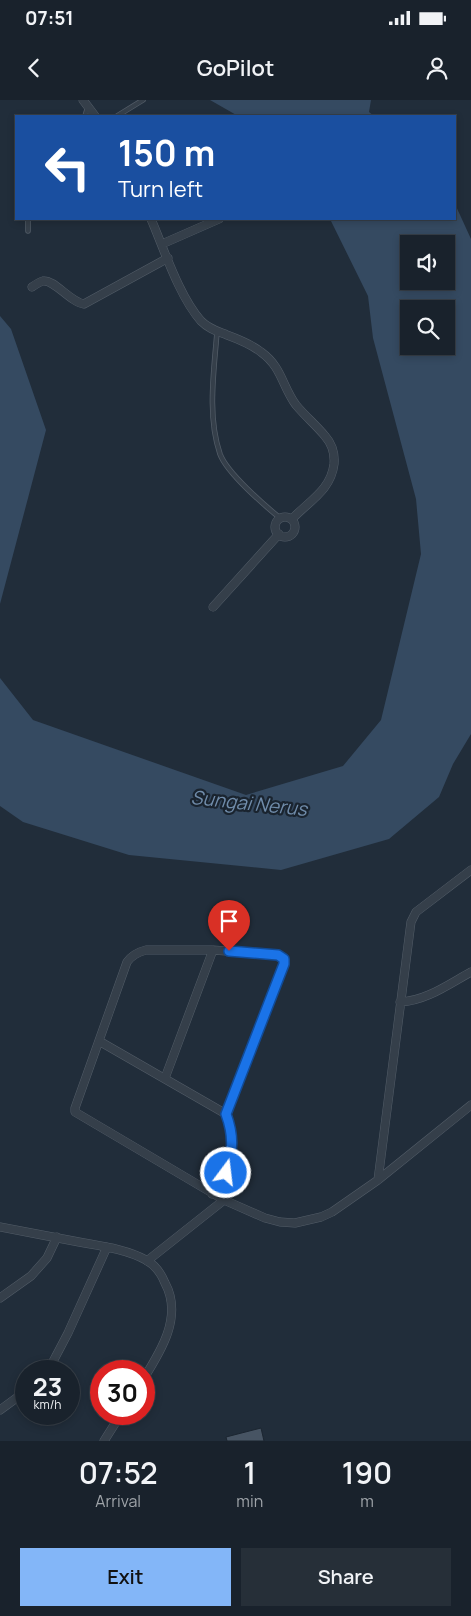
<!DOCTYPE html>
<html lang="en">
<head>
<meta charset="utf-8">
<style>
	body { margin:0; font-family:Manrope,sans-serif; background:#262f38; color:#f1f3f6; height:100vh; display:flex; flex-direction:column; font-size:19px; white-space:nowrap }
	* { box-sizing:border-box; margin:0 }
	p { font-size:16px; color:#9fa4a9 }
	.icon { flex:none; width:28px; height:28px; fill:none; stroke:currentColor; stroke-width:2; stroke-linecap:round; stroke-linejoin:round }
	.map { position:relative; height:1341px; overflow:hidden }
	.sheet { display:flex; flex-direction:column; background:#19222c; flex:1 }
	.sheet>* { flex:none }
	.hud { position:absolute; left:15px; top:15px; width:441px; height:105px; border-radius:0px; box-shadow:0 2px 8px #0003,0 0 0 1px #373f48; background:#1a4fa0; color:#fff; overflow:hidden }
	.tools { position:absolute; left:400px; top:135px; display:grid; gap:10px }
	.tools a { display:grid; place-items:center; width:55px; height:55px; border-radius:0px; background:#19222c; box-shadow:0 2px 8px #0003,0 0 0 1px #373f48; font-size:25px }
	.speed { position:absolute; left:15px; top:1260px; display:flex; gap:10px; font-size:25px; font-weight:700; text-align:center }
	.speed>* { display:grid; place-content:center; width:65px; height:65px; border-radius:50%; background:#19222c; box-shadow:0 2px 8px #0003,0 0 0 1px #373f48; line-height:1 }
	.speed small { font-size:12px; font-weight:400 }
	.speed .limit { border:8px solid #d22; background:#fff; color:#111 }
	.pin { position:absolute; display:grid; place-items:center; width:42px; height:42px; color:#fff; margin:-51px -21px; border-radius:50% 50% 50% 0; rotate:-45deg; box-shadow:0 0 5px #0007 }
	.pin .icon { rotate:45deg }
	.me { position:absolute; width:55px; margin:-28px; rotate:15deg; stroke-linejoin:round; filter:drop-shadow(0 0 4px #0008) }
	.turn { display:flex; align-items:center; gap:18px; height:105px; padding:0 20px; font-size:22px }
	.turn .icon { width:65px; height:65px; stroke-width:2.5 }
	.turn b { display:block; font-size:35px; line-height:42px }
	.eta { display:flex; justify-content:space-evenly; align-items:center; height:85px; text-align:center }
	.eta b { font-size:30px; font-weight:600; line-height:35px }
	.action { display:flex; gap:10px; margin-top:auto; padding:10px 20px }
	.action a { flex:1; height:58px; border-radius:0px; background:#83b6f8; color:#111; font-size:20px; font-weight:600; line-height:58px; text-align:center }
	.action a+a { background:#262f38; color:#f1f3f6 }
	.status { display:flex; justify-content:space-between; align-items:center; height:35px; padding:0 25px; background:#19222c; direction:ltr }
	.status svg { height:14px; fill:currentColor }
	header { display:flex; justify-content:space-between; align-items:center; height:65px; padding:0 20px; background:#19222c; font-size:22px; font-weight:600 }
	.map>svg:first-child { display:block }
	.water { fill:#354a61; fill-rule:evenodd }
	.building { fill:#475463; stroke:#1c2631 }
	.lines { fill:none; stroke-linecap:round; stroke-linejoin:round }
	.service-casing { stroke:#535d68; stroke-width:5.5 }
	.minor-casing { stroke:#535d68; stroke-width:9 }
	.service { stroke:#353f4a; stroke-width:4 }
	.minor { stroke:#353f4a; stroke-width:8 }
	.route-casing { stroke:#114b97; stroke-width:12 }
	.route { stroke:#1a73e8; stroke-width:9 }
	.labels { text-anchor:middle; dominant-baseline:central; stroke-width:4.5; stroke-linejoin:round; paint-order:stroke }
	.water-label { font-size:19px; font-style:italic; fill:#708caa; stroke:#1a242f }
</style>
</head>
<body>
<div class="status"><b>07:51</b><svg viewBox="0 0 49 12"><path d="M0 12V9h3v3zM5 12V6h3v6zM10 12V3h3v9zM15 12V0h3v12zM26 1h20v11H26zM47 4h2v5h-2z"/></svg></div>
<header><svg class="icon" aria-label="back" viewBox="0 0 24 24"><path d="M15 5l-7 7 7 7"/></svg>GoPilot<svg class="icon" aria-label="person" viewBox="0 0 24 24"><circle cx="12" cy="8" r="4"/><path d="M4 21q1-7 8-7t8 7"/></svg></header>
<div class="map">
<svg width="471" height="1341" viewBox="0 0 471 1341">
	<rect width="100%" height="100%" fill="#212d3a"/>
	<!-- water -->
	<path class="water" d="M210,0H371L369,12L374,16H238Z
		M455,104L471,139V634L453,664L439,697L389,739L281,770L129,755L23,722L0,706V578L33,620L246,695L343,666L381,620L421,454L416,399L373,238L368,196L330,119H455ZM409,144H446V181H409ZM409,209H446V246H409Z
		M0,216L11,229L46,330L0,504Z"/>
	<!-- building -->
	<path class="building" d="M261,1328L264,1341H227L226,1337Z"/>
	<g class="lines">
		<defs>
			<path id="service" d="M85,16L88,6
				M117,16L143,0
				M28,119V131
				M217,232C214,271 207,316 220,354C227,373 264,405 280,418"/>
			<path id="minor" d="M83,0L95,16
				M151,119C164,149 179,196 201,221C209,229 217,231 227,235C238,239 252,245 261,252C282,267 282,286 296,305C305,316 316,325 325,336C332,344 335,353 334,364C331,390 309,401 292,419
				M162,144L219,119
				M32,187C35,185 39,182 43,181C54,179 70,202 84,204L168,158
				M275 427a10 10 0 1 1 20 0a10 10 0 1 1-20 0Z
				M213,507L279,434
				M400,902C426,901 449,884 471,872
				M99,941L226,1014
				M165,978L213,850
				M378,1080L411,822L416,812L471,770
				M212,1094C232,1065 239,1048 226,1014L284,864L283,859L278,855L213,850H146C138,852 132,855 127,862L75,1008V1012L224,1100L265,1118L280,1122L295,1123L321,1117L332,1112L378,1080L471,1005
				M0,1127C26,1132 53,1137 79,1142C101,1146 126,1149 146,1160C155,1165 161,1173 165,1183C183,1216 161,1251 144,1278
				M147,1161L224,1100
				M0,1198L31,1176L47,1158L57,1137
				M48,1271L68,1233L107,1147
				M0,1310L26,1291
				M104,1341L121,1314"/>
		</defs>
		<!-- service casing -->
		<use href="#service" class="service-casing"/>
		<!-- minor casing -->
		<use href="#minor" class="minor-casing"/>
		<!-- service -->
		<use href="#service" class="service"/>
		<!-- minor -->
		<use href="#minor" class="minor"/>
	</g>
	<g class="lines">
		<defs>
			<path id="route" d="M226,1073C233,1051 234,1036 226,1014L284,864V859L278,855L229,851"/>
		</defs>
		<!-- route casing -->
		<use href="#route" class="route-casing"/>
		<!-- route -->
		<use href="#route" class="route"/>
	</g>
	<g class="labels">
		<!-- water labels -->
		<g class="water-label">
			<text transform="translate(249 703) rotate(6)">Sungai Nerus</text>
		</g>
	</g>
</svg>
<div class="tools">
<a><svg class="icon" aria-label="sound" viewBox="0 0 24 24"><path d="M4 9h4l5-4v14l-5-4H4zM17 9q2 3 0 6"/></svg></a>
<a><svg class="icon" aria-label="search" viewBox="0 0 24 24"><circle cx="10" cy="10" r="6"/><path d="M15 15l6 6"/></svg></a>
</div>
<div class="speed"><div>23<small>km/h</small></div><div class="limit">30</div></div>
<div class="pin" style="left:229px;top:851px;background:#d93025"><svg class="icon" aria-label="arrive" viewBox="0 0 24 24"><path d="M6 21V4h12l-3 4 3 4H6"/></svg></div>
<svg class="me" style="left:226px;top:1073px" viewBox="-20 -20 40 40"><circle r="17" fill="#1a73e8" stroke="#fff" stroke-width="3"/><path d="M0-11L8 9 0 5-8 9z" fill="#fff"/></svg>
<div class="hud">
<div class="turn"><svg class="icon" aria-label="left" viewBox="0 0 24 24"><path d="M17 20v-9H6M10 6l-5 5 5 5"/></svg><div><b>150 m</b>Turn left</div></div>
</div>
</div>
<section class="sheet">
<div class="eta">
<div><b>07:52</b><p>Arrival</p></div>
<div><b>1</b><p>min</p></div>
<div><b>190</b><p>m</p></div>
</div>
<div class="action"><a>Exit</a><a>Share</a></div>
</section>
</body>
</html>
